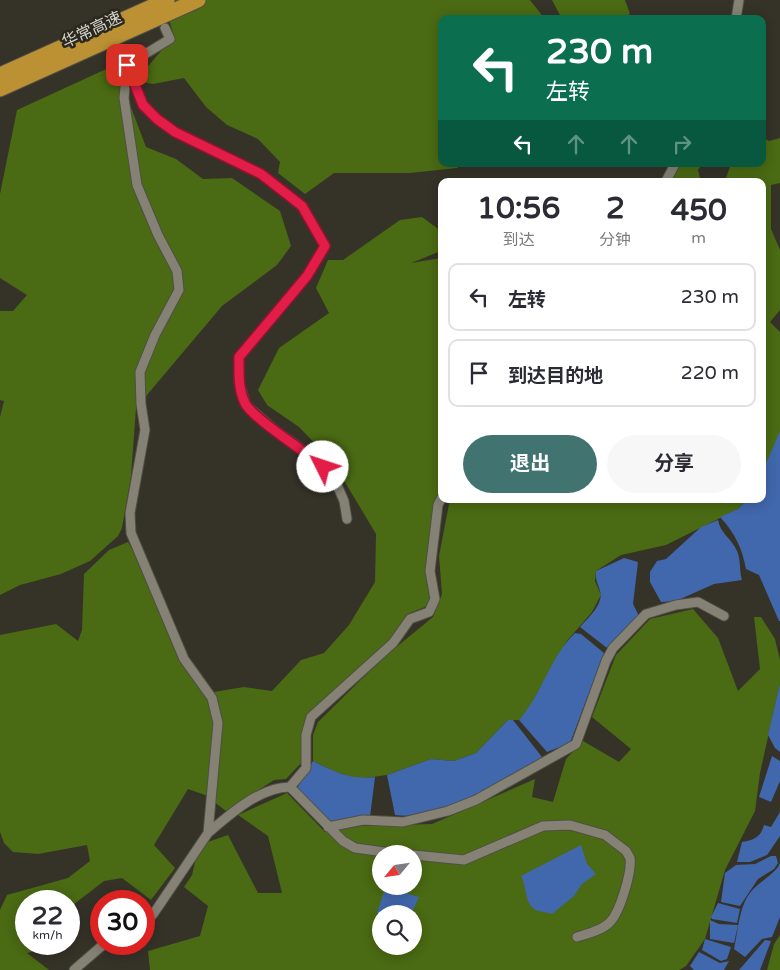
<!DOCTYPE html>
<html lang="zh">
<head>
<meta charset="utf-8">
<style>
	body { margin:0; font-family:"Varela Round","Noto Sans SC",sans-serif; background:#f7f7f7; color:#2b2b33; height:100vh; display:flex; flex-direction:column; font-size:19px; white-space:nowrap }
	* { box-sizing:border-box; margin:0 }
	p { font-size:16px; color:#7c7c81 }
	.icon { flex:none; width:28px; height:28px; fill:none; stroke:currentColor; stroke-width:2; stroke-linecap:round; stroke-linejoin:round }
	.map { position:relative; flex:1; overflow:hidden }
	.panel { position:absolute; left:438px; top:178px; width:328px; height:325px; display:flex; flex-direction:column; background:#fff; border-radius:10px; box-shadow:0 2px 12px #0003 }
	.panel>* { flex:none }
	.guide { position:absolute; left:438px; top:15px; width:328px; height:152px; border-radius:10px; box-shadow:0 2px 12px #0003; background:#0b6e4f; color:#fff; overflow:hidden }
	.needle { width:32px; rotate:241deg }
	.controls { position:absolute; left:372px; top:845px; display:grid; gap:10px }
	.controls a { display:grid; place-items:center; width:50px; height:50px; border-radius:50%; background:#fff; box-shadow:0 2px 12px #0003; font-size:25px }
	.speed { position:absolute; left:15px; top:890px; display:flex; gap:10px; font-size:25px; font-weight:700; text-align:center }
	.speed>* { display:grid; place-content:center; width:65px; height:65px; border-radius:50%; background:#fff; box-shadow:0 2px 12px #0003; line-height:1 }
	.speed small { font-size:12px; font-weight:400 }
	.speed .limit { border:8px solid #d22; background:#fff; color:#111 }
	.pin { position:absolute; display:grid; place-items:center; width:42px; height:42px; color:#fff; margin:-21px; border-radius:10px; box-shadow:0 2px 8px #0006 }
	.me { position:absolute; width:55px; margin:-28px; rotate:311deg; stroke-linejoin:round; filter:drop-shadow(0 0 4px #0008) }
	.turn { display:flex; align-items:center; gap:18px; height:105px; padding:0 25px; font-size:22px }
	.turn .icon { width:65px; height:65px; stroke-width:2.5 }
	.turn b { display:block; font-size:35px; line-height:42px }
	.lanes { display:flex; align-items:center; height:48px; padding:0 25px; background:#0003; justify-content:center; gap:25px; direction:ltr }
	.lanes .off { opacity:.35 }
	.eta { display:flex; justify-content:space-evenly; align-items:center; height:85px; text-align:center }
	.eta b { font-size:30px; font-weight:700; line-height:35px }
	.action { display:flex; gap:10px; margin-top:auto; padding:10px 25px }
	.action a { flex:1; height:58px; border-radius:30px; background:#417470; color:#fff; font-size:20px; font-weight:700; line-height:58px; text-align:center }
	.action a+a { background:#f7f7f7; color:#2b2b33 }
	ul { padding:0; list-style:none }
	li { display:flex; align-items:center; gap:15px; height:68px; margin:0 10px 8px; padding:0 15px; border:2px solid #e1e1e2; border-radius:10px }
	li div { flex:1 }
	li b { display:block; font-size:19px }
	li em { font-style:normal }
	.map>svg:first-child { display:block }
	.forest { fill:#4a6a13; fill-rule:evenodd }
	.water { fill:#4167ac }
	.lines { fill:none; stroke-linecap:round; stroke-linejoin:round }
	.street-casing { stroke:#514f45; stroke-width:11 }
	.highway-casing { stroke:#514f45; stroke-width:17 }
	.street { stroke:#858275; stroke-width:9 }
	.highway { stroke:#bc9134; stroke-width:15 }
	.route-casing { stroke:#92132f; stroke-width:12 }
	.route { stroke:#e11d48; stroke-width:9 }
	.labels { text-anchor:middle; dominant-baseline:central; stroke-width:5; stroke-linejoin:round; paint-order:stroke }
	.street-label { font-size:16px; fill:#d6d4cd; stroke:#2b291e }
</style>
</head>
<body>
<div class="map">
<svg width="780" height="970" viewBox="0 0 780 970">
	<rect width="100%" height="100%" fill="#353328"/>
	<!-- forest -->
	<path class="forest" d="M163,0H530L545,19H441V164H463L457,168L410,173H334L305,194L278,173L280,162L258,139L227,125L206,107L184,78L153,84L143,82L142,73L174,36Z
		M552,0H625L630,14L619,19H562Z
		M115,65L146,147L176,159L203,179L232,178L280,211L291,246L277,265L222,306L136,408L131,476L122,528L118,536L90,561L61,574L20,585L0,595V417L4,401L0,400V311H13L27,295L0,278V194L17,110Z
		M761,136L769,141L780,138V183L771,185V229L780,250V310L770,322L780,332V436L761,477V181H720L726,178L731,164H761Z
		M680,164H702L698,170L700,178L705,181H670Z
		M422,217L441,231V251L411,263L441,258V490C426,522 427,565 430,600L425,607L410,613L391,639L305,722L302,762L286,779L274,780L226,811L205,795L188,789L154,845L175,868L151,900L122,878L104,881L69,908V901H26V944H47L39,950L27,953L49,970H0V910L7,895L68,878L90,861L87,845L38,854L13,852L4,843L0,832V635L56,624L78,641L82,630L84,574L109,550L128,542L134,553L177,655L214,692L244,687L272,691L301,660L324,653L349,625L375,582L376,534L333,462L299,427L267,405L258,390L279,348L329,313L316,288L328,260H343L400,220Z
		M450,499H748L738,509L666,545L621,555L596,571L595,581L601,595L592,612L567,641L527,711L519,720H508L476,753L454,761L431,759L387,775L358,779L335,772L313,761V735L318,722L383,658L433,617L442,594L439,556Z
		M693,609L718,638L738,691L760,669L754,617H761L775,639L780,660V683L760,773L755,811L725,870L705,939L686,966L679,970H150L148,951L200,936L208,906L184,887L192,875L199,845L228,835L258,893H282L268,836L238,815L287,793L325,832L360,826L432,824L535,779L532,797L553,802L566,759L583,741L619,762L631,749L592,717L616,655L650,619ZM381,854H414V886H381ZM381,914H414V946H381Z
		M780,935V970H767L774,944Z"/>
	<!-- water -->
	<path class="water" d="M780,431V621H779L759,575L746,569C742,548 735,533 720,517L738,509L748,499H761V475Z
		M718,520C720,533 732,539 737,551C741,559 739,570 742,580L714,584L676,601L661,602L650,582V572L657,561L666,559L701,527Z
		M624,558L638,562L633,604L639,616L607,648L580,627C588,618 604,604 600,591C598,583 595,580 596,571Z
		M575,633L581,634L604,653L570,743L547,752L519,720C542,694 550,657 575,633Z
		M780,683V752L775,748L768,735Z
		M508,720H513L542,757C507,782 439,822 395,815L387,775L431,759L454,761L476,753Z
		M772,756L780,761V781L771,802L759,797Z
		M313,761C335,772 350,780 375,777L370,817L331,825L296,790Z
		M780,812V836L767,855L750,862H737L742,842C754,840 761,837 764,825L771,827Z
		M581,845L587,864L596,874L582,884L574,896L552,914C547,912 540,912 536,910C524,904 527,886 521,876Z
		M771,856H776L778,863L774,869L758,879L740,906L721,902L725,873L736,865L755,864Z
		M780,863V917L772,937L762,939L745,957L734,949C738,931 739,907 750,893C758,882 776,874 780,863Z
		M388,888L419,897L411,914L381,915L377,913L384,892Z
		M718,903L740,909L737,923L712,919L711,917Z
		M710,920L719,924L738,925L734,943L710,939Z
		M705,939L731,947L727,959L721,961L702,950Z
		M765,940L771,941L760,970H739Z
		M699,952L720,963L729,961L724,970H694L690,966Z"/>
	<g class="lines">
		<defs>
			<path id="street" d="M736,19L739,0
				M128,68L143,105L157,119L175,132L261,174L302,206L325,246L307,276L239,357V382L246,405L276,431L311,456L334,478L344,501L347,519
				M666,181L675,164
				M290,787L306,768V735L311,717L393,643L410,619L429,612L435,599L430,571L438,505L441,499
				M328,827L363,820L403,822L448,811L476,800L576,744L606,661L613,648L646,614L676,605L698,602L724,616
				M208,833C230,814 260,787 290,787L343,841L355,848L399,854
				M414,855L464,860L543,826L570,825L605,835L626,851L630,858C632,872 620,912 610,922C603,930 587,934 577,937
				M144,924L154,913L208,833L218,723L212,698L184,659L131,533L130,513L145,430L141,404L140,372L155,335L179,290L177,271L158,235L137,185L124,98L127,65L170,39L165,28
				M74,970L104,944"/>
			<path id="highway" d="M0,75L167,0
				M0,89L198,0"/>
		</defs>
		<!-- street casing -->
		<use href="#street" class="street-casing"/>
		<!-- highway casing -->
		<use href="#highway" class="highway-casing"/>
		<!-- street -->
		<use href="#street" class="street"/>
		<!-- highway -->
		<use href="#highway" class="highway"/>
	</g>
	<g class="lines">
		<defs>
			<path id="route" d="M127,65L143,105L157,119L175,132L261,174L302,206L325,246L307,276L239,357C239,373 238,389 245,403C252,418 307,452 323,467"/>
		</defs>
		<!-- route casing -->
		<use href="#route" class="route-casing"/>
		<!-- route -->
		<use href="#route" class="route"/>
	</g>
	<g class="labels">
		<!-- street labels -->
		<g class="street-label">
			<text transform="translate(92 30) rotate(-25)">华常高速</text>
		</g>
	</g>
</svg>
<div class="controls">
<a><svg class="needle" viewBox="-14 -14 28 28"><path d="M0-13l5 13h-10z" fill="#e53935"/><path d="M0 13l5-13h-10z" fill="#7c7c81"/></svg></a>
<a><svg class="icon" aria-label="search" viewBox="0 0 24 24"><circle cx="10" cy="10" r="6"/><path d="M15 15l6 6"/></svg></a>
</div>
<div class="speed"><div>22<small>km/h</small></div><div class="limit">30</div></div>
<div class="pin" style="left:127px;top:65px;background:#d93025"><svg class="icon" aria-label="arrive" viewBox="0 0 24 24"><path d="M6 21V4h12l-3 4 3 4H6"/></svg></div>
<svg class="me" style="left:323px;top:467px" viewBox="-20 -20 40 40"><circle r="19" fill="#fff"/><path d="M0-13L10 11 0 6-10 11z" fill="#e11d48"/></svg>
<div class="guide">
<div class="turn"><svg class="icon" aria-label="left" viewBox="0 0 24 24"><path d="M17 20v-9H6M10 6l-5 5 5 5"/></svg><div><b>230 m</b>左转</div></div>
<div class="lanes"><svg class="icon" aria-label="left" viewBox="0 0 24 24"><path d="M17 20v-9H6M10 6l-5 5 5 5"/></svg><svg class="icon off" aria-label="ahead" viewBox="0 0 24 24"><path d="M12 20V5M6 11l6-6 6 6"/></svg><svg class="icon off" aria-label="ahead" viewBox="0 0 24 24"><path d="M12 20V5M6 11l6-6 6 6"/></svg><svg class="icon off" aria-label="right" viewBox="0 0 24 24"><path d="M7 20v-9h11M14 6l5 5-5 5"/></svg></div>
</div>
<section class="panel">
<div class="eta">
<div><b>10:56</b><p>到达</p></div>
<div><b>2</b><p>分钟</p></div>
<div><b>450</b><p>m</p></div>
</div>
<ul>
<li><svg class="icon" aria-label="left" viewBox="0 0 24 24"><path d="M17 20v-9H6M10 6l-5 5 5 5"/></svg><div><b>左转</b></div><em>230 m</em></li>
<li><svg class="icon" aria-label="arrive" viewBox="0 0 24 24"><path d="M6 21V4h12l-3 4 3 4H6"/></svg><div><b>到达目的地</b></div><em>220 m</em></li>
</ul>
<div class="action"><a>退出</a><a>分享</a></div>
</section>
</div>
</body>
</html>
